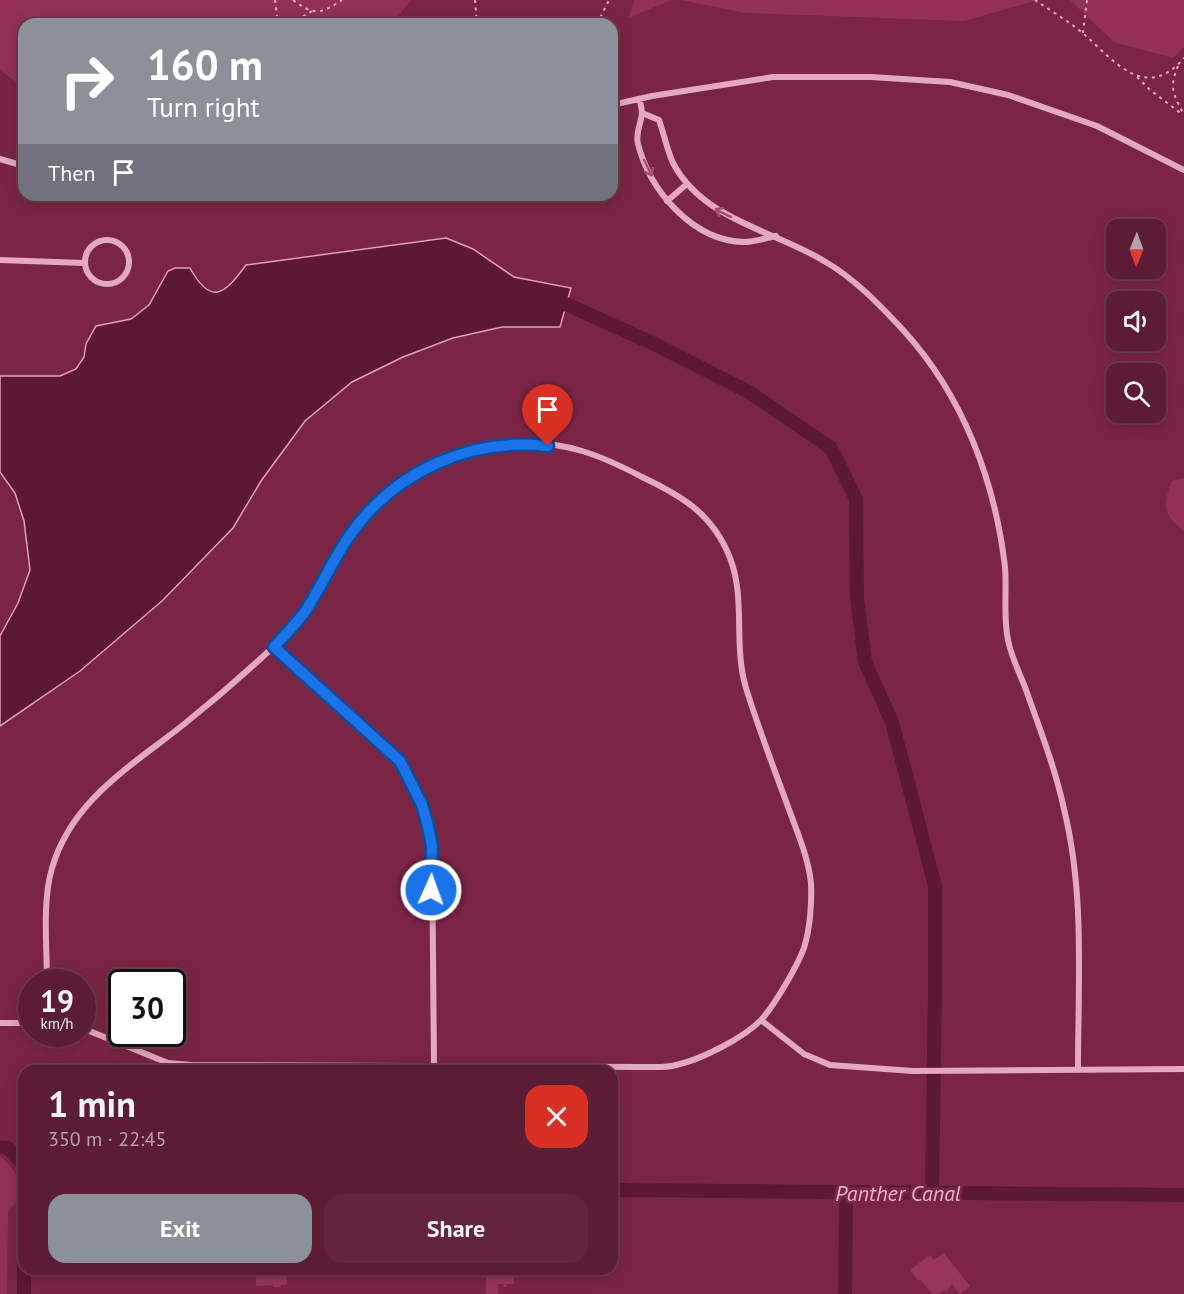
<!DOCTYPE html>
<html lang="en">
<head>
<meta charset="utf-8">
<style>
	body { margin:0; font-family:"PT Sans",sans-serif; background:#62253c; color:#f1f3f6; height:100vh; display:flex; flex-direction:column; font-size:22px; white-space:nowrap }
	* { box-sizing:border-box; margin:0 }
	p { font-size:20px; color:#b8a1ac }
	.icon { flex:none; width:33px; height:33px; fill:none; stroke:currentColor; stroke-width:2; stroke-linecap:round; stroke-linejoin:round }
	.map { position:relative; flex:1; overflow:hidden }
	.drawer { position:absolute; left:18px; top:1065px; width:600px; height:210px; display:flex; flex-direction:column; background:#5c1c34; border-radius:18px; box-shadow:0 3px 15px #0003,0 0 0 2px #713a4f }
	.drawer>* { flex:none }
	.hud { position:absolute; left:18px; top:18px; width:600px; height:183px; border-radius:18px; box-shadow:0 3px 15px #0003,0 0 0 2px #713a4f; background:#8c9099; color:#fff; overflow:hidden }
	.needle { width:39px; rotate:181deg }
	.controls { position:absolute; left:1106px; top:219px; display:grid; gap:12px }
	.controls a { display:grid; place-items:center; width:60px; height:60px; border-radius:12px; background:#5c1c34; box-shadow:0 3px 15px #0003,0 0 0 2px #713a4f; font-size:30px }
	.speed { position:absolute; left:18px; top:969px; display:flex; gap:12px; font-size:30px; font-weight:700; text-align:center }
	.speed>* { display:grid; place-content:center; width:78px; height:78px; border-radius:50%; background:#5c1c34; box-shadow:0 3px 15px #0003,0 0 0 2px #713a4f; line-height:1 }
	.speed small { font-size:15px; font-weight:400 }
	.speed .limit { border:3px solid #111; border-radius:9px; background:#fff; color:#111 }
	.pin { position:absolute; display:grid; place-items:center; width:51px; height:51px; color:#fff; margin:-62px -26px; border-radius:50% 50% 50% 0; rotate:-45deg; box-shadow:0 0 6px #0007 }
	.pin .icon { rotate:45deg }
	.me { position:absolute; width:66px; margin:-33px; rotate:2deg; stroke-linejoin:round; filter:drop-shadow(0 0 4px #0008) }
	.turn { display:flex; align-items:center; gap:21px; height:126px; padding:0 30px; font-size:27px }
	.turn .icon { width:78px; height:78px; stroke-width:2.5 }
	.turn b { display:block; font-size:42px; line-height:51px }
	.then { display:flex; align-items:center; height:57px; padding:0 30px; background:#0003; gap:12px; font-size:22px }
	.round { display:grid; place-items:center; flex:none; width:63px; height:63px; border-radius:18px; background:#62253c }
	.summary { display:flex; align-items:center; justify-content:space-between; height:102px; padding:0 30px }
	h1 { font-size:36px; font-weight:800; line-height:45px }
	.primary-button { display:flex; gap:12px; margin-top:auto; padding:12px 30px }
	.primary-button a { flex:1; height:69px; border-radius:18px; background:#8c9099; color:#fff; font-size:24px; font-weight:800; line-height:69px; text-align:center }
	.primary-button a+a { background:#62253c; color:#f1f3f6 }
	.map>svg:first-child { display:block }
	.green { fill:#923056 }
	.water { fill:#5b1a32; stroke:#e59dba; stroke-width:1.5 }
	.lines { fill:none; stroke-linecap:round; stroke-linejoin:round }
	.canal { stroke:#5b1a32; stroke-width:14 }
	.building { fill:#97355b }
	.path { stroke:#e4a9c0; stroke-width:2; stroke-dasharray:3 4.5; stroke-linecap:butt }
	.street { stroke:#e4a9c0; stroke-width:6 }
	.oneway { stroke:#a05370 }
	.route-casing { stroke:#114b97; stroke-width:15 }
	.route { stroke:#1a73e8; stroke-width:10 }
	.labels { text-anchor:middle; dominant-baseline:central; stroke-width:6; stroke-linejoin:round; paint-order:stroke }
	.water-label { font-size:22px; font-style:italic; fill:#ecb4ca; stroke:#7b2545 }
</style>
</head>
<body>
<div class="map">
<svg width="1184" height="1294" viewBox="0 0 1184 1294">
	<rect width="100%" height="100%" fill="#7b2545"/>
	<!-- green -->
	<path class="green" d="M0,0H411L396,19L385,24H24V88L0,70Z
		M635,0H671L628,18Z
		M681,0H1038L964,21L745,13Z
		M1070,0H1184V47L1173,58L1114,42Z
		M1184,478V530C1162,517 1163,502 1172,481Z
		M0,1156C12,1166 25,1182 18,1199C17,1203 11,1207 8,1210L7,1294H0Z"/>
	<!-- water -->
	<path class="water" d="M446,238L473,249L514,277L571,288L560,327H502L453,338L403,357L352,382L305,421L261,481L233,528L162,601L80,671L0,726V636L18,603L30,570L24,521L15,493L0,472V376H60L76,369L84,357L86,344L96,326L131,319L149,305L168,271L175,268H190C211,306 224,295 246,265Z"/>
	<g class="lines">
		<!-- canal -->
		<path class="canal" d="M547,307L566,304L652,343L749,392L831,448L856,499L857,597L865,662L892,722L935,886V989L932,1193
			M0,1147L8,1148L24,1165
			M612,1190L1184,1195
			M24,1294V1242
			M845,1294L846,1192"/>
	</g>
	<!-- building -->
	<path class="building" d="M944,1253L970,1286L960,1294L952,1284L946,1292L944,1290L939,1294H932L920,1279L918,1281L910,1270L930,1255L934,1260Z
		M256,1269H287V1285H281V1287H273V1285L256,1286Z
		M486,1269H514V1284H507V1287H503V1284H498V1294H486Z"/>
	<g class="lines">
		<!-- path -->
		<path class="path" d="M275,0L278,24
			M293,0C314,16 321,14 342,0
			M475,0L477,24
			M1035,0C1051,11 1070,22 1085,35C1115,62 1146,102 1184,58
			M290,24L312,11
			M597,24L609,0
			M1083,33L1087,0
			M1178,66C1169,88 1173,93 1183,113
			M1137,77L1149,89L1183,115"/>
		<!-- street -->
		<path class="street" d="M640,99C640,103 642,109 642,113C641,124 635,133 638,144C650,191 693,241 744,242C754,242 766,238 776,236
			M612,105L652,96L773,77H871L950,82L1008,95L1097,126L1184,170
			M642,113L659,120C664,134 667,150 673,163C703,220 773,230 824,261C854,278 880,305 904,331C963,396 995,481 1005,567C1007,591 1003,617 1008,640C1011,656 1019,672 1025,687C1039,727 1055,767 1064,809C1085,894 1078,983 1078,1070
			M0,159L24,166
			M667,201L687,184
			M85 262a22 22 0 1 1 44 0a22 22 0 1 1-44 0Z
			M0,260L84,263
			M274,647L400,761L422,805L432,846L434,1065
			M47,982C47,947 42,902 52,868C72,800 130,767 183,725C213,701 242,676 270,650C302,622 319,585 340,550C362,513 398,481 437,462C479,442 536,437 582,451C602,457 623,467 642,477C682,496 713,514 730,558C746,599 733,645 746,688C758,727 773,766 787,804C796,829 808,856 811,883C812,902 810,929 804,948C797,967 775,1004 762,1019C744,1038 700,1060 676,1065C665,1068 653,1067 643,1067L191,1065L168,1063L82,1028
			M761,1020L804,1054L830,1065L913,1071L1184,1069
			M0,1023H32"/>
	</g>
	<!-- one-way arrows -->
	<defs><path id="oneway-shaft" d="M-6 0H5M1.5-3L5.5 0L1.5 3" fill="none" stroke-width="1.6" stroke-linecap="round" stroke-linejoin="round" transform="scale(1.5)"/></defs>
	<g class="oneway">
		<use href="#oneway-shaft" transform="translate(648 168) rotate(64)"/>
		<use href="#oneway-shaft" transform="translate(723 213) rotate(-153)"/>
	</g>
	<g class="lines">
		<defs>
			<path id="route" d="M431,890L432,846L427,822L422,805L400,761L274,647C284,636 295,625 304,613C321,588 333,559 350,535C395,471 471,437 548,446"/>
		</defs>
		<!-- route casing -->
		<use href="#route" class="route-casing"/>
		<!-- route -->
		<use href="#route" class="route"/>
	</g>
	<g class="labels">
		<!-- water labels -->
		<g class="water-label">
			<text x="898" y="1193">Panther Canal</text>
		</g>
	</g>
</svg>
<div class="controls">
<a><svg class="needle" viewBox="-14 -14 28 28"><path d="M0-13l5 13h-10z" fill="#e53935"/><path d="M0 13l5-13h-10z" fill="#b8a1ac"/></svg></a>
<a><svg class="icon" aria-label="sound" viewBox="0 0 24 24"><path d="M4 9h4l5-4v14l-5-4H4zM17 9q2 3 0 6"/></svg></a>
<a><svg class="icon" aria-label="search" viewBox="0 0 24 24"><circle cx="10" cy="10" r="6"/><path d="M15 15l6 6"/></svg></a>
</div>
<div class="speed"><div>19<small>km/h</small></div><div class="limit">30</div></div>
<div class="pin" style="left:548px;top:446px;background:#d93025"><svg class="icon" aria-label="arrive" viewBox="0 0 24 24"><path d="M6 21V4h12l-3 4 3 4H6"/></svg></div>
<svg class="me" style="left:431px;top:890px" viewBox="-20 -20 40 40"><circle r="17" fill="#1a73e8" stroke="#fff" stroke-width="3"/><path d="M0-11L8 9 0 5-8 9z" fill="#fff"/></svg>
<div class="hud">
<div class="turn"><svg class="icon" aria-label="right" viewBox="0 0 24 24"><path d="M7 20v-9h11M14 6l5 5-5 5"/></svg><div><b>160 m</b>Turn right</div></div>
<div class="then">Then<svg class="icon" aria-label="arrive" viewBox="0 0 24 24"><path d="M6 21V4h12l-3 4 3 4H6"/></svg></div>
</div>
<section class="drawer">
<div class="summary"><div><h1>1 min</h1><p>350 m · 22:45</p></div><a class="round" style="background:#d93025;color:#fff"><svg class="icon" aria-label="close" viewBox="0 0 24 24"><path d="M6 6l12 12M18 6L6 18"/></svg></a></div>
<div class="primary-button"><a>Exit</a><a>Share</a></div>
</section>
</div>
</body>
</html>
